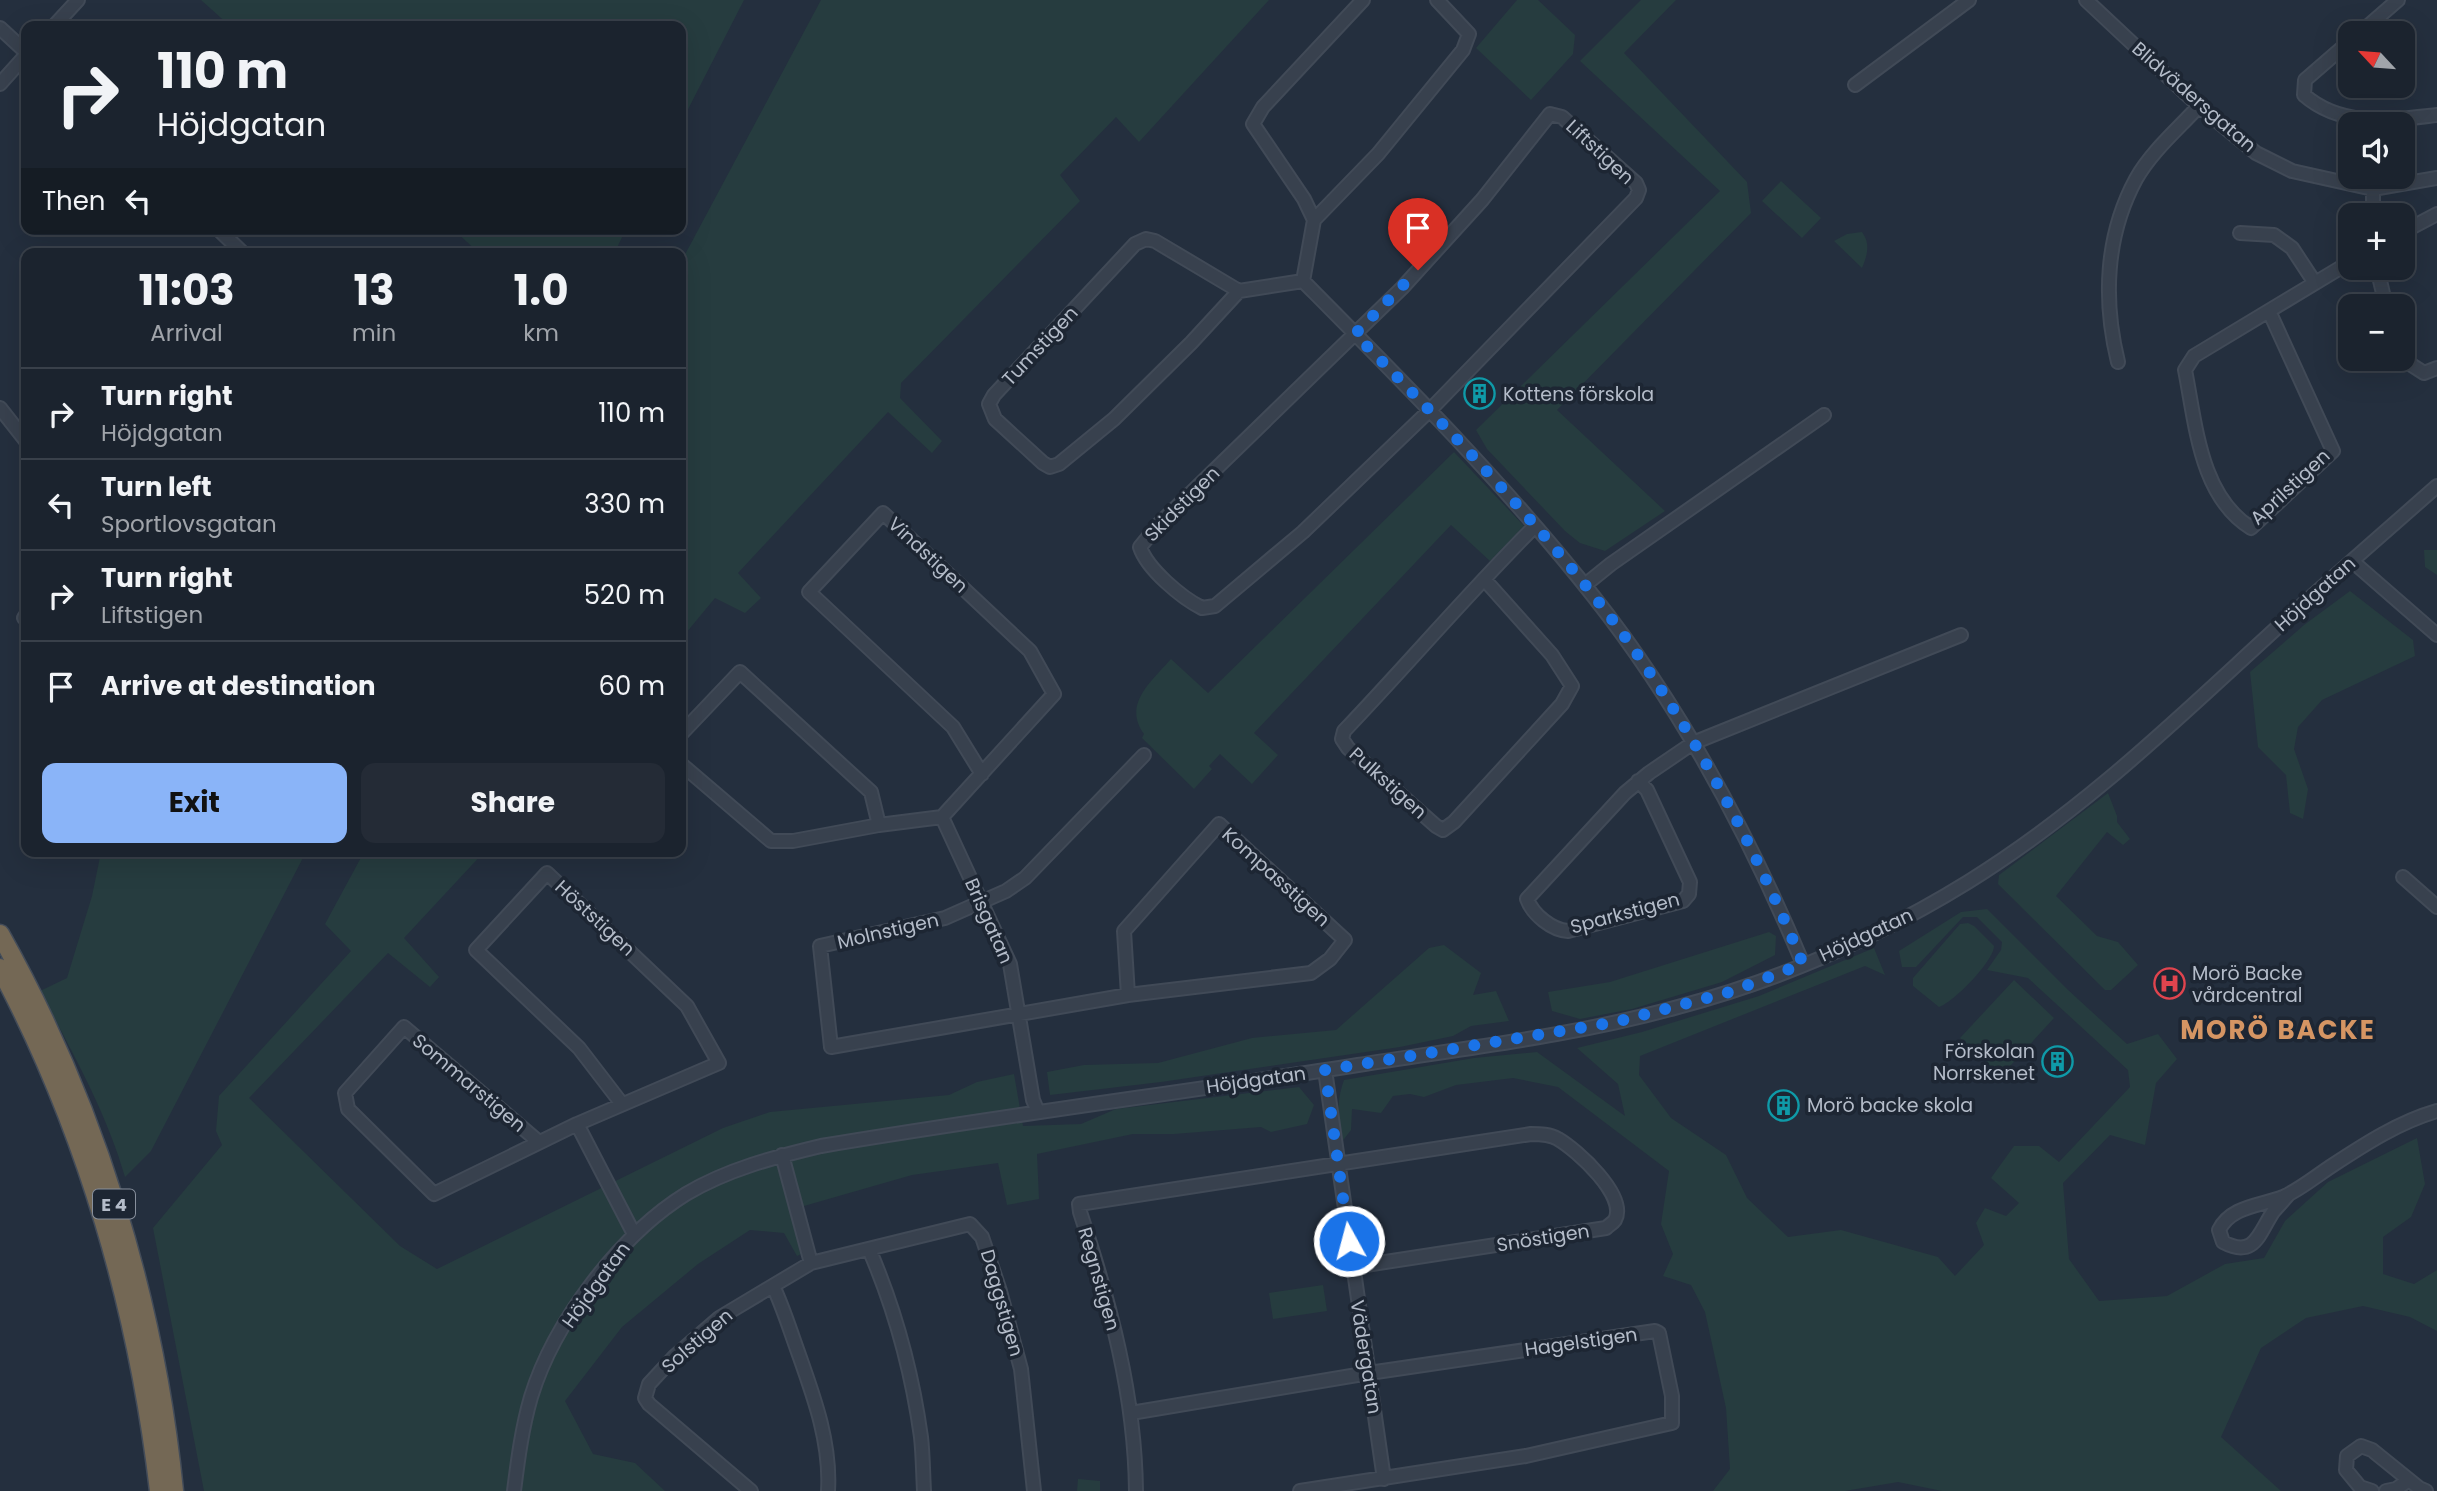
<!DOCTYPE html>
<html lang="en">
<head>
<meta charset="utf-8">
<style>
	body { margin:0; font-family:Poppins,sans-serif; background:#242b36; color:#f1f3f6; height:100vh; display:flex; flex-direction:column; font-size:26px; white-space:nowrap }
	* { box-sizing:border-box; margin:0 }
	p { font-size:23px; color:#a0a4aa }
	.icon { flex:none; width:38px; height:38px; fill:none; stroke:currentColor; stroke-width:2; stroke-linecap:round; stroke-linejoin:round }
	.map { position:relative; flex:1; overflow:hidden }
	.side { position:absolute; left:21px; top:248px; width:665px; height:609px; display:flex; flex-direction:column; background:#1b232e; border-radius:14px; box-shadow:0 7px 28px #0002,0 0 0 2px #39404a }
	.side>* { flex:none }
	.top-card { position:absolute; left:21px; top:21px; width:665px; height:214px; border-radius:14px; box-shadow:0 7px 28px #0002,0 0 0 2px #39404a; background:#1b232e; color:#f1f3f6; overflow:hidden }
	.needle { width:46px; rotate:296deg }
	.tools { position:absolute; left:2338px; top:21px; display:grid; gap:14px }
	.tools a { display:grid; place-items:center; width:77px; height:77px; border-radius:14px; background:#1b232e; box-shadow:0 7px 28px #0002,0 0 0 2px #39404a; font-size:35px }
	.pin { position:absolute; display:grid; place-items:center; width:60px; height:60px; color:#fff; margin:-72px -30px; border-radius:50% 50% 50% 0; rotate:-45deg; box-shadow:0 0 7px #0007 }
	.pin .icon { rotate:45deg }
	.me { position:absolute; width:77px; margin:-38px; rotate:353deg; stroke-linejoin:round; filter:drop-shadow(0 0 5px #0008) }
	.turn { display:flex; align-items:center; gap:24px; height:147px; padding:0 21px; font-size:32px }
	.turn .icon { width:91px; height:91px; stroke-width:2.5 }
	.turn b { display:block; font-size:49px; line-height:60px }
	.then { display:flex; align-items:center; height:66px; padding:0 21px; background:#0003; gap:14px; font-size:26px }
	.eta { display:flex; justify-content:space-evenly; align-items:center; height:119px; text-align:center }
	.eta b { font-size:42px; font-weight:700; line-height:49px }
	.action { display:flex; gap:14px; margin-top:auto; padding:14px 21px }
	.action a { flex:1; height:80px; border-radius:14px; background:#8ab4f8; color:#111; font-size:28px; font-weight:700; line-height:80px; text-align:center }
	.action a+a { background:#242b36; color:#f1f3f6 }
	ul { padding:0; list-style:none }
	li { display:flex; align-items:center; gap:21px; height:91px; padding:0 21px; border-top:2px solid #39404a }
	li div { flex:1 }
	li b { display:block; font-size:26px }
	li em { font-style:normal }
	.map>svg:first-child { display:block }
	.green { fill:#263c3f }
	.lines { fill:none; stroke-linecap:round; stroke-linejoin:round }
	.minor-casing { stroke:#414a57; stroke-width:16 }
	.highway-casing { stroke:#434c59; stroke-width:21 }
	.minor { stroke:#38414e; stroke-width:12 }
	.highway { stroke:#746855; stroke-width:18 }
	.route { stroke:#1a73e8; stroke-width:12; stroke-dasharray:0 21.6 }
	.labels { text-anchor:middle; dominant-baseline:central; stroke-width:7; stroke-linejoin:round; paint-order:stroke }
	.shield { fill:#1d2633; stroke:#878f9c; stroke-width:2 }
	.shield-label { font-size:18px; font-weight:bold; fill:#b4bcc9 }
	.street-label { font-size:19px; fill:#b4bcc9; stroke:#1d2633 }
	.poi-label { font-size:19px; fill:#b4bcc9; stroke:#1d2633; text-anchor:start }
	.district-label { font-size:26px; font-weight:bold; letter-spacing:2px; fill:#d59563; stroke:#1d2633 }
</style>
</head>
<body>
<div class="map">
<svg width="2437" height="1491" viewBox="0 0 2437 1491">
	<rect width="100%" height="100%" fill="#242f3e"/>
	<!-- green -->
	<path class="green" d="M201,0H744L681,123V26H230Z
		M821,0H1269L1139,142L1116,117L1060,175L1080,201L901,383L900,398L942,441L932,453L888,412L738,573L761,598L745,613L715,598L681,639V262Z
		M1517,0H1538L1575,35L1573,54L1531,100L1476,48Z
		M1641,0H1676L1624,53L1747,182L1751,213L1557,410L1665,511L1605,551L1580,543L1565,531L1487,449L1476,430L1720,191L1580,61Z
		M1781,181L1821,218L1802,238L1762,201Z
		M453,229H626L614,254H480Z
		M1862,232C1871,244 1867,256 1862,268L1834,241L1847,234Z
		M1454,452L1524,526L1490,561L1451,525L1254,733L1278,755L1252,784L1220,754L1209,766L1212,769L1194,789L1142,738L1144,734C1122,704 1152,681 1171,659L1208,693Z
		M2424,550H2437V575L2425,567Z
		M2350,591L2413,640L2415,656L2322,700L2298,727L2294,749L2308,789L2303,819L2290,813L2286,775L2258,747L2250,672L2304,625Z
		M2108,793L2117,816V822L2130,839L2123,845L2107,832L2056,896L2097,936L2118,942L2138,965L2111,990H2105L1998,884L1999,875Z
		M101,852H306L151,1151L125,1177C106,1111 72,1052 40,991L67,978L92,896Z
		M364,852H484L404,938L439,977L430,987L388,953L249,1098L400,1246L437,1269L723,1128L770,1112L949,1095L977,1082L1014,1074L1023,1126L1081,1124L1116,1109L1299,1087L1314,1105L1307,1124L1271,1132L1261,1127L1174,1134H1133L1037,1154L1039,1199L1007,1205L998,1163L912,1175L790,1210L803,1253L797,1256L784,1233L750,1230L698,1264L622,1327L565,1401L593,1454L635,1463L665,1491H204L153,1228L222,1145L216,1131L219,1096L351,951L325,924Z
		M1987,909L2067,989L2127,1044L2158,1034L2177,1059L2156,1083L2145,1145L2110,1135L2063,1183L2069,1259L2099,1301L2167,1296L2225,1264L2264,1258L2285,1221L2328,1182L2417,1138L2425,1184L2411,1217L2383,1237V1274L2414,1284L2437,1270V1331L2410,1317L2363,1306L2306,1318L2261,1348L2221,1437L2281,1491H1942L1898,1482L1845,1491H1713L1730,1469L1726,1408L1705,1312L1691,1285L1663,1276L1673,1254L1661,1224L1669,1171L1558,1087L1513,1078L1456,1085L1424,1097L1410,1094L1393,1096L1381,1113L1352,1109L1351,1130L1341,1143C1338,1120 1336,1102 1344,1080L1474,1058L1537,1052L1625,1116L1618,1084L1577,1048L1642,1032L1759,996L1874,948L1885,975L1865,966L1640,1056L1639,1075L1671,1118L1726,1155L1747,1198L1788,1237L1841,1230L1938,1257L1955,1276L1984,1245L1976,1223L1985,1208L2006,1216L2019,1203L1991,1178L2014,1146H2039L2059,1162L2130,1087L2128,1070L2028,978L1987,970L2001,950L2002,942L1977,917H1963L1916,967H1902L1899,951L1961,912Z
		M1968,923L1974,926L1994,946C1994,961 1953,1003 1939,1007L1913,986V978L1960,924Z
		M1769,932L1776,936L1775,955L1722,982L1632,1009L1580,1019L1552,1011L1548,992L1610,982Z
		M1444,945L1481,973L1473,995L1496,991L1509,1021L1471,1026L1453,1036L1400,1047L1161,1082L1050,1095L1047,1072L1084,1065L1158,1063L1252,1038L1336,1030L1429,948Z
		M2014,980L2054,1018L2001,1076L1960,1038Z
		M1323,1285L1327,1311L1273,1319L1269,1293Z
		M1078,1479L1100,1481V1491H1077Z"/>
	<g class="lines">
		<defs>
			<path id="minor" d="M2086,0L2199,106L2256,153L2292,171L2373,189L2437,178
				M54,26L78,0
				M0,28L26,52
				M2360,33L2398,0
				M2350,41L2305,80L2304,95C2342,128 2391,120 2437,115
				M0,84L26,55
				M1855,85L1969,0
				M1550,114L1562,117L1636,183L1639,190L1636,198L1430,410L1303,532L1215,606L1202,608C1182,598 1147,569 1140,547L1158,525L1402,288L1482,200Z
				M2373,189V215
				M1314,220L1378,154L1463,50L1469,34L1437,0
				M218,229L244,254
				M2403,232L2437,214
				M2240,233L2274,235L2292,248L2315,283
				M2377,268L2386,306
				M1303,281C1404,383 1505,484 1594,597C1681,707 1749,835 1803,964
				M1303,281L1314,220L1304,199L1253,124L1263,107L1363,0
				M1239,291L1191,343L1114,419L1059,464L1050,467L1043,463L995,419L989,404L994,395L1135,244L1146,239L1155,241L1239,291L1303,281
				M2269,311L2333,451L2251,528C2200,496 2196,425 2185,370L2194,356L2350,262
				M2403,346L2410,364L2424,373L2437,368
				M2118,362C2103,301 2105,236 2136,179C2151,152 2178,129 2199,106
				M0,408L26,441
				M2352,561L2437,635
				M1484,579L1552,655L1572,686L1562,704L1454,822L1443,830L1436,826L1348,748L1342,739L1344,731C1408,664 1469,592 1535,526
				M1585,585L1611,564L1824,415
				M24,618L26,615
				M681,734L740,672L871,792L879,825
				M681,764L771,841H793L879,825L942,817
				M1638,781L1647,790L1690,882L1689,894L1683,901L1568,931C1552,930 1533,915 1527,899L1625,793L1649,773L1693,743L1961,635
				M942,817L1054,694L1030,651L883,513L809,592L953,727L982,774
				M942,817L1010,964L1033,1100L1038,1112
				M2403,877L2437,907
				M1128,995L1124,931L1219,824L1345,940L1330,959L1311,973L1128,995L831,1047L820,946L945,918L1006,891L1025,878L1144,755
				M1325,1070L1384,1479
				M577,1124L634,1234
				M539,1142L404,1027L345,1093L348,1109L434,1194L577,1124L719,1063L687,1006L547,873L476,950L579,1048L622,1104
				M782,1155L811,1263
				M2289,1194C2284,1200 2278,1206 2273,1212C2259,1233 2255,1259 2223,1242L2219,1230C2231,1206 2260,1206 2283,1197C2301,1189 2316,1176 2333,1165C2365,1144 2399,1122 2437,1111
				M869,1249C895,1309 912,1372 921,1437C923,1455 923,1473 924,1491
				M773,1286C783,1307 790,1330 798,1352C814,1397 831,1443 828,1491
				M1131,1413L1369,1373L1655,1331L1659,1333L1672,1396V1423L1526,1456L1300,1491
				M514,1491C518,1459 522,1428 531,1397C554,1322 620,1235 686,1194C728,1169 775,1157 821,1146C999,1116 1179,1093 1358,1065C1465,1048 1574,1036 1678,1007C1779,980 1879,937 1968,882C2087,808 2179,717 2281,624C2333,577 2385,532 2437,486
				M751,1491L649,1404L645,1398L649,1384L675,1356L719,1318L811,1263L970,1224L982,1237L1000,1291L1021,1369L1034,1491
				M1136,1491C1135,1395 1110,1303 1080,1212L1079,1204L1531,1134C1540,1134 1550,1134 1558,1139C1577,1150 1628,1196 1615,1220C1613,1223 1609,1225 1606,1228L1353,1267
				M2372,1491L2360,1487L2346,1470L2347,1456L2361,1446L2372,1450L2419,1488L2426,1491
				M2386,1491L2396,1489L2409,1480"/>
			<path id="highway" d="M0,934C95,1103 155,1299 174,1491
				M0,968C86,1130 138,1309 159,1491"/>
		</defs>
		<!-- minor casing -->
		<use href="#minor" class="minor-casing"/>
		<!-- highway casing -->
		<use href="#highway" class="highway-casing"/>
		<!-- minor -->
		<use href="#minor" class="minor"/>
		<!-- highway -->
		<use href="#highway" class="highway"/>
	</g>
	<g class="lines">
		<!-- route -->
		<path class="route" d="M1349,1241L1325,1070L1616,1022L1730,992L1803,964C1750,835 1681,706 1594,596C1520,503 1438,418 1355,334L1418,270"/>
	</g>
	<!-- icons -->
	<defs>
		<symbol id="building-ring" viewBox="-11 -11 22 22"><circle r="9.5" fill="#1d2633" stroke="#0f9aa8" stroke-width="1.5"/><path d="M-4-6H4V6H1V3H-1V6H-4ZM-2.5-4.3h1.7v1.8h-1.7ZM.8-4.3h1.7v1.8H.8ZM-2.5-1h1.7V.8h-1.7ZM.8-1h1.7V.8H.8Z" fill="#0f9aa8"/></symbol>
		<symbol id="hospital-ring" viewBox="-11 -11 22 22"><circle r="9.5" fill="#1d2633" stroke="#e0444e" stroke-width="1.5"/><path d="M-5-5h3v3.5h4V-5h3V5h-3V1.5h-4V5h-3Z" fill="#e0444e"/></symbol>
	</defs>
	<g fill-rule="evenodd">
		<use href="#building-ring" x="1462" y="376" width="35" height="35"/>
		<use href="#hospital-ring" x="2152" y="966" width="35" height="35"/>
		<use href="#building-ring" x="2040" y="1044" width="35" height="35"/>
		<use href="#building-ring" x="1766" y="1088" width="35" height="35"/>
	</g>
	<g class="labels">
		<!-- shield labels -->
		<rect class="shield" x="93" y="1189.5" width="42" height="29" rx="5"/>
		<g class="shield-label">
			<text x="114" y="1204">E 4</text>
		</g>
		<!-- street labels -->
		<g class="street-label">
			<text transform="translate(2194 97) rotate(41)">Blidvädersgatan</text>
			<text transform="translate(1600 152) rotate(43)">Liftstigen</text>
			<text transform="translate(1040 346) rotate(-47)">Tumstigen</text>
			<text transform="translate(2290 487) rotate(-43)">Aprilstigen</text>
			<text transform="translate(1182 504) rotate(-45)">Skidstigen</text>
			<text transform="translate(928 555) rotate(43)">Vindstigen</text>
			<text transform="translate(2315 594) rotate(-42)">Höjdgatan</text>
			<text transform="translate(1388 783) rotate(42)">Pulkstigen</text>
			<text transform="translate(1276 877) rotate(42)">Kompasstigen</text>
			<text transform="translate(1625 913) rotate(-15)">Sparkstigen</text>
			<text transform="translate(595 918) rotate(43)">Höststigen</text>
			<text transform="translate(989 921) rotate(66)">Brisgatan</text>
			<text transform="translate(888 931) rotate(-13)">Molnstigen</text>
			<text transform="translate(1866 935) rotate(-25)">Höjdgatan</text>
			<text transform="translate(1256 1080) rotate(-8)">Höjdgatan</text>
			<text transform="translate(469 1083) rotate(40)">Sommarstigen</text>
			<text transform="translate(1543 1238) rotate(-9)">Snöstigen</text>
			<text transform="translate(1099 1279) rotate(74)">Regnstigen</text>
			<text transform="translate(596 1285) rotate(-54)">Höjdgatan</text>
			<text transform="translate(1002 1303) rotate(74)">Daggstigen</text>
			<text transform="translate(697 1341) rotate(-41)">Solstigen</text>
			<text transform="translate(1581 1342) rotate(-8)">Hagelstigen</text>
			<text transform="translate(1366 1357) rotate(81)">Vädergatan</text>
		</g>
		<!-- poi labels -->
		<g class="poi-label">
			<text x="1503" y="394">Kottens förskola</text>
			<text x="2192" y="973">Morö Backe<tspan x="2192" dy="22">vårdcentral</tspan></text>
			<text x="2035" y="1051" text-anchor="end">Förskolan<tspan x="2035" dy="22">Norrskenet</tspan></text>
			<text x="1807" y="1105">Morö backe skola</text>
		</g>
		<!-- district labels -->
		<g class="district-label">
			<text x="2278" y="1030">MORÖ BACKE</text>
		</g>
	</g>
</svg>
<div class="tools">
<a><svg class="needle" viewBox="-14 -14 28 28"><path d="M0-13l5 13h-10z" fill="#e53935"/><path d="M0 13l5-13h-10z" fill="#a0a4aa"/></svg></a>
<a><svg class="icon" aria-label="sound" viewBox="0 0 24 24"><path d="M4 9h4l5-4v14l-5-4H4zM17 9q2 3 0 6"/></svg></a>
<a>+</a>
<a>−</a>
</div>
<div class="pin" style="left:1418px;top:270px;background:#d93025"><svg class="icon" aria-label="arrive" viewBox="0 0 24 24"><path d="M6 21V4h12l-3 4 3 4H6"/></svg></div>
<svg class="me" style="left:1349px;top:1241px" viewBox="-20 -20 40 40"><circle r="17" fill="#1a73e8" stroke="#fff" stroke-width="3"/><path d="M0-11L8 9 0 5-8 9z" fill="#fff"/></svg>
<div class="top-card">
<div class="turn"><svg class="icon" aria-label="right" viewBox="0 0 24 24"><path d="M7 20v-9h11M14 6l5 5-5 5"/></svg><div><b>110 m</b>Höjdgatan</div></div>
<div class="then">Then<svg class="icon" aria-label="left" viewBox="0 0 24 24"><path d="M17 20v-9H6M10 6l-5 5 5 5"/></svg></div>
</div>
<section class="side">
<div class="eta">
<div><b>11:03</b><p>Arrival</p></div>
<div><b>13</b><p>min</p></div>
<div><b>1.0</b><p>km</p></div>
</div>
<ul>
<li><svg class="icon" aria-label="right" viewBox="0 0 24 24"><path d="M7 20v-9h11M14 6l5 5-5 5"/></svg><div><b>Turn right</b><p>Höjdgatan</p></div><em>110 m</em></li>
<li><svg class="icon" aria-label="left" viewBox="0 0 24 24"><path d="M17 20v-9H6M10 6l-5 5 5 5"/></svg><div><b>Turn left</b><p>Sportlovsgatan</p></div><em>330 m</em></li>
<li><svg class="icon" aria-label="right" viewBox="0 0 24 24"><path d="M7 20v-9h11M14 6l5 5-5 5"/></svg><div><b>Turn right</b><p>Liftstigen</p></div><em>520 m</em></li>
<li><svg class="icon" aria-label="arrive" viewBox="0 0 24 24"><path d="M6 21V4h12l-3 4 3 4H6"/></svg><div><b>Arrive at destination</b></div><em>60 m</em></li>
</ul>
<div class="action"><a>Exit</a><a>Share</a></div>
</section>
</div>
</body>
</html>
